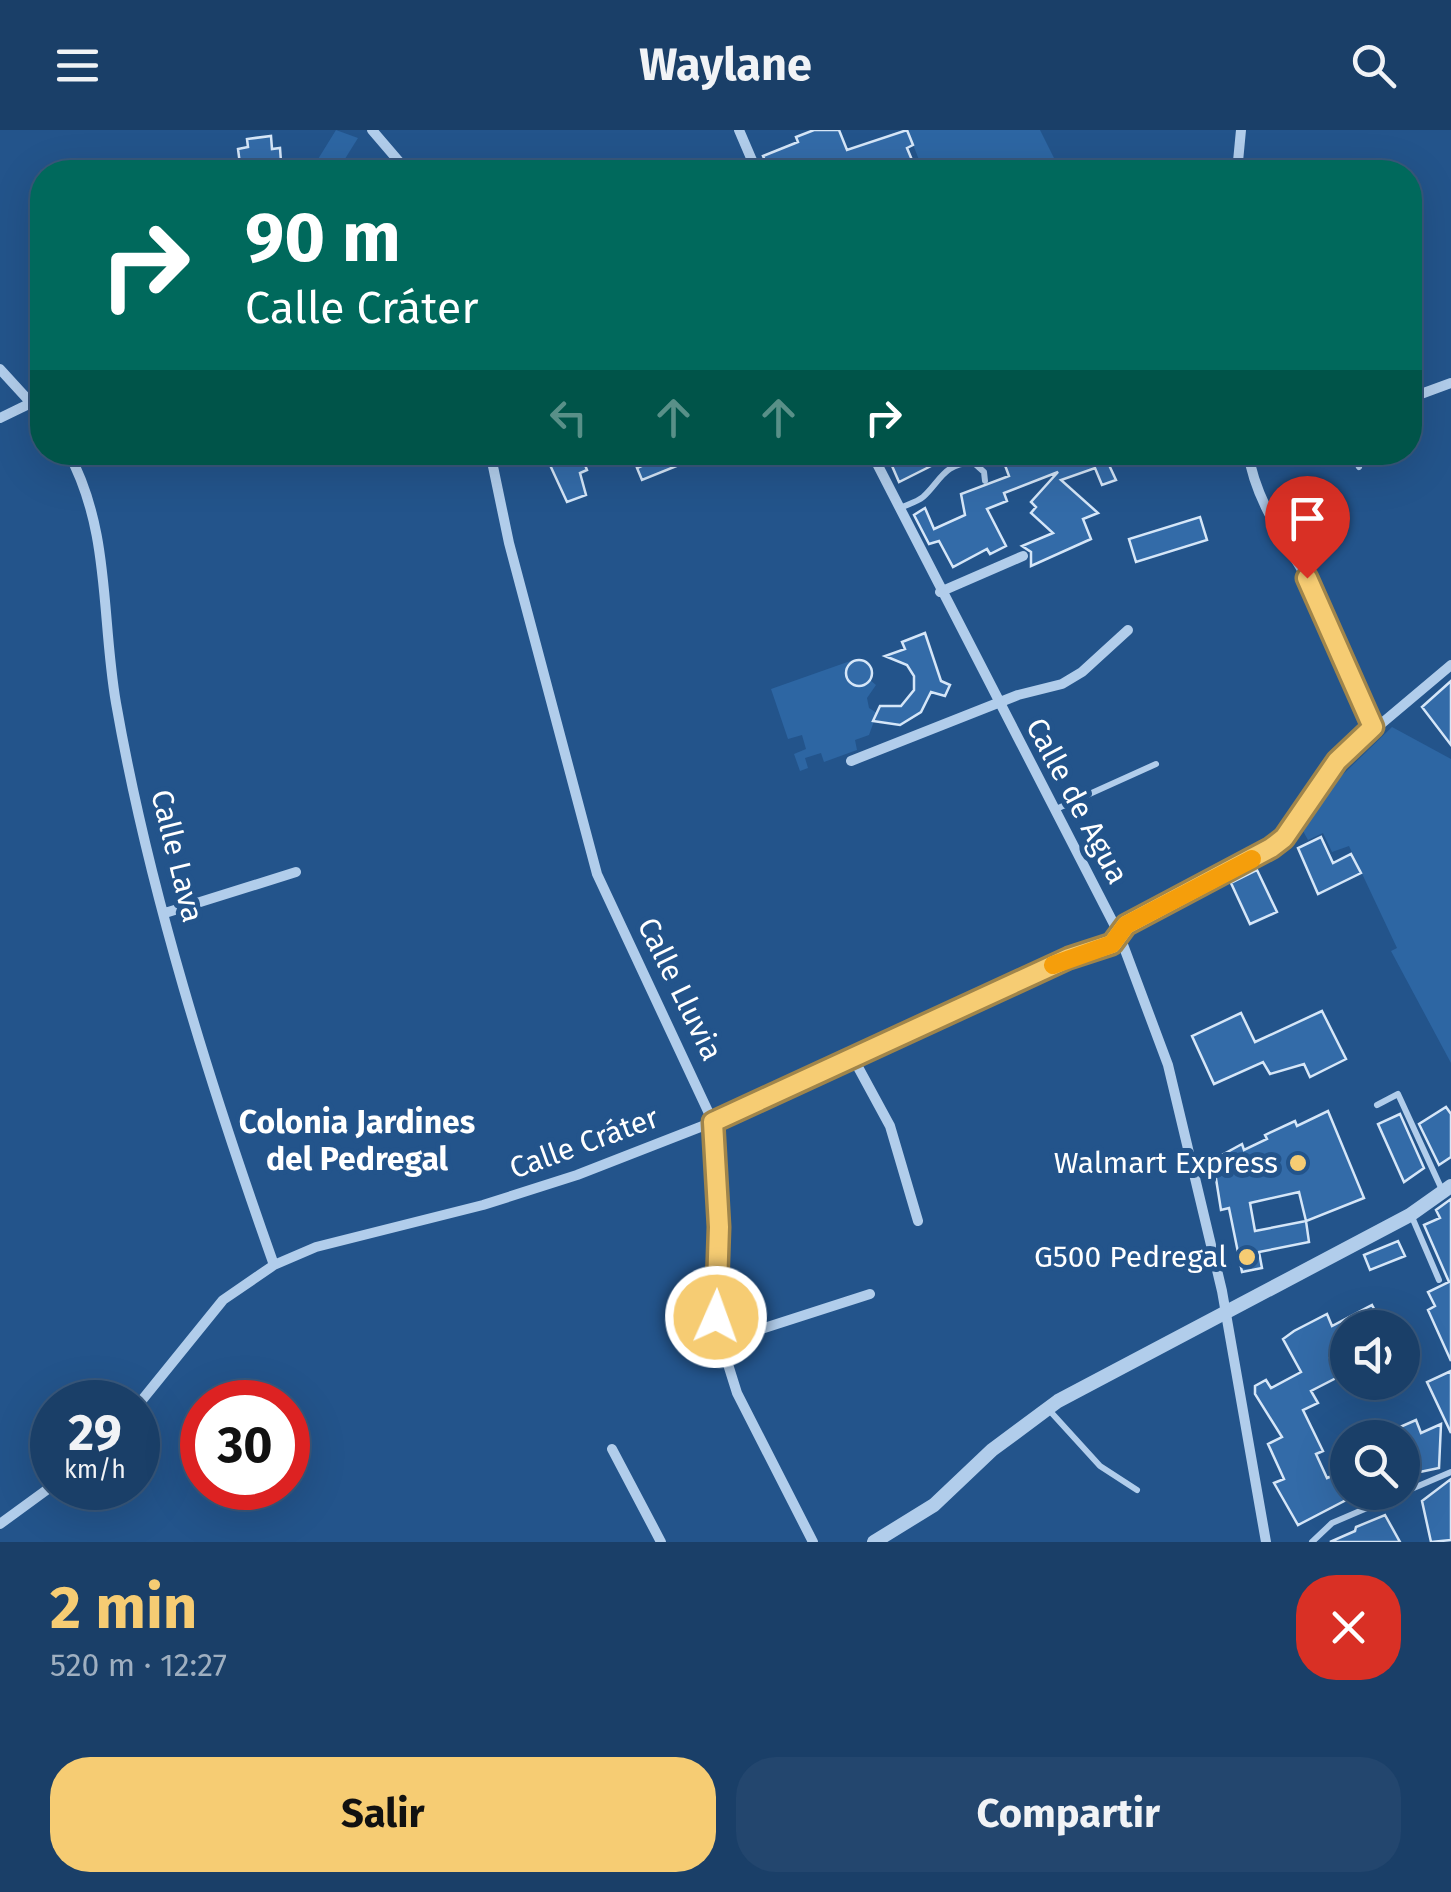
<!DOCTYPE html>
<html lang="es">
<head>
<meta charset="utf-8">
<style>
	body { margin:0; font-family:"Fira Sans",sans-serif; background:#23466e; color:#f1f3f6; height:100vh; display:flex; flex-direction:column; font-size:38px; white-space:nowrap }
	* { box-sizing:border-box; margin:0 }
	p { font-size:32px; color:#9fafc0 }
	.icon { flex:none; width:55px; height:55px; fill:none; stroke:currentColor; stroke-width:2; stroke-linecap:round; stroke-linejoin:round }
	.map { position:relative; height:1412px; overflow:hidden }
	.details { display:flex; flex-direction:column; background:#1a3f68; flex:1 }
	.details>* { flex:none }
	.guide { position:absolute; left:30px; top:30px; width:1392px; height:305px; border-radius:40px; box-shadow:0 10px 40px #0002,0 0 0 2px #38587c; background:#00695c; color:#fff; overflow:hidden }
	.tools { position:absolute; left:1330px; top:1180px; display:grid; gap:20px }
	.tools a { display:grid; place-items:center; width:90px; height:90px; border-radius:50%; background:#1a3f68; box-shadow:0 10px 40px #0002,0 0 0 2px #38587c; font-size:50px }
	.speed { position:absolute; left:30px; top:1250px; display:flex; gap:20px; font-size:50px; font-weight:700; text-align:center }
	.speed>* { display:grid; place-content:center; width:130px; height:130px; border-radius:50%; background:#1a3f68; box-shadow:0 10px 40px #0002,0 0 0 2px #38587c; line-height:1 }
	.speed small { font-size:25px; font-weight:400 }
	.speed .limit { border:15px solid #d22; background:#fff; color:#111 }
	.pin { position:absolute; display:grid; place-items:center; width:85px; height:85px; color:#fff; margin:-102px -42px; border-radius:50% 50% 50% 0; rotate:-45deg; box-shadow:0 0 10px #0007 }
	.pin .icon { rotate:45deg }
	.me { position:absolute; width:110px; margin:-55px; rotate:2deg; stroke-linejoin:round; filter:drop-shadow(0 0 8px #0008) }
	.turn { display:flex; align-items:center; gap:35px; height:210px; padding:0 50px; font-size:45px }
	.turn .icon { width:130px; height:130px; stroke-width:2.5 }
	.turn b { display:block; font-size:70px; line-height:85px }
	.lanes { display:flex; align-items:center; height:95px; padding:0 50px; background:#0003; justify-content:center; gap:50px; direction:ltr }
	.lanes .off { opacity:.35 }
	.round { display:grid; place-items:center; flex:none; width:105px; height:105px; border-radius:40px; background:#23466e }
	.headline { display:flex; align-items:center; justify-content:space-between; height:170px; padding:0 50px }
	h1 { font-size:60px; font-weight:700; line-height:75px; color:#f6cc73 }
	.cta { display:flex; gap:20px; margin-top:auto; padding:20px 50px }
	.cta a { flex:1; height:115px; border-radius:40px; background:#f6cc73; color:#111; font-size:40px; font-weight:700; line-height:115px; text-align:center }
	.cta a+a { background:#23466e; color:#f1f3f6 }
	header { display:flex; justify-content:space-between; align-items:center; height:130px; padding:0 50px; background:#1a3f68; font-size:45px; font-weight:700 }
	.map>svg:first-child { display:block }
	.green { fill:#2d66a3 }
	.building { fill:#336ba8; stroke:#d5e6f8; stroke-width:2.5; fill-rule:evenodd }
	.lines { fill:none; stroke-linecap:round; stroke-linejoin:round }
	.service { stroke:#b1cdeb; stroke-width:6 }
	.minor { stroke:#b1cdeb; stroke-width:10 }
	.tertiary { stroke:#b1cdeb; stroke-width:14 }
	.route-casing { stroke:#a0854b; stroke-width:25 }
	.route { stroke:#f6cc73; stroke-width:18 }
	.slow { stroke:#f59e0b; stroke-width:18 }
	.poi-dot { fill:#f6cc73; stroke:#23548b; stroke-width:4 }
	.labels { text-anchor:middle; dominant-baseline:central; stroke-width:10; stroke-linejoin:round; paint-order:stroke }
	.street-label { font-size:30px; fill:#fff; stroke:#23548b }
	.poi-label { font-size:30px; fill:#fff; stroke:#23548b; text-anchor:end }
	.neighbourhood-label { font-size:32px; font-weight:bold; fill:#fff; stroke:#23548b }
</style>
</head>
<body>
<header><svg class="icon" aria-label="menu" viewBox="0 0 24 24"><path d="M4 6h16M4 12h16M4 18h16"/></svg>Waylane<svg class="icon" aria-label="search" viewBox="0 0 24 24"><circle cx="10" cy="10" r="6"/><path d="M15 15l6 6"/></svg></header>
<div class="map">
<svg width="1451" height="1412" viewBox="0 0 1451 1412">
	<rect width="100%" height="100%" fill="#23548b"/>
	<!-- green -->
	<path class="green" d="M336,0L358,8L338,40L329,42L315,34Z
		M907,0H1040L1061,42H924Z
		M856,529L845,542L850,553L861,556L870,550L876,555L867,568L869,578L877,583L869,605L855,610L857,620L824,632L821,623L805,628L808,638L800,641L794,624L806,619L802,605L788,609L771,559Z
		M1392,597L1451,629V933L1391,821L1397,818L1349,716L1332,722L1323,703L1308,710L1303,701L1331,656Z"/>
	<!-- building -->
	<path class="building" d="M814,0H839L847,20L907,0L913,15L907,18L917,42H831L828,34L807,42H770L763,26L798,12L796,7Z
		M271,6L272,19L280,18L281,32H274L275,42H241L238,19L248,17L247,9Z
		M544,322H580L587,340L580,343L586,365L567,372Z
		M641,322H680L684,333L642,350L637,338L646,334Z
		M886,322H959L899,352Z
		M1000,322L1054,326L1103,322L1116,350L1102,355L1095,338L1061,350L1098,383L1083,389L1091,409L1031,436V422L1022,416L1053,403L1031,383L1036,377L1031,372L1058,342L1004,363L1007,371L987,379L1006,416L990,424L987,419L953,437L939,411L929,414L914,385L925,378L934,399L965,385L961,364L1009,346Z
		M1200,387L1207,410L1136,432L1129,409Z
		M925,503L941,551L950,555L945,566L931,562L921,582L900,595L873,591L880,576H901L914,560V546L907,535L885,526L905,519L902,512Z
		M846 543a13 13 0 1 1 26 0a13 13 0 1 1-26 0Z
		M1451,551V615L1422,577Z
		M1321,707L1333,733L1351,724L1361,743L1318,764L1298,718Z
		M1257,740L1277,782L1250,794L1231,753Z
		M1322,881L1346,929L1310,947L1304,934L1270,944L1263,932L1214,954L1192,906L1241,883L1255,912Z
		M1446,977L1451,984V1027L1439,1035L1419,994Z
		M1328,981L1364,1068L1306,1091L1309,1112L1259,1122L1262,1138L1242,1142L1229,1078L1221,1080L1213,1030L1242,1014L1244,1020L1267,1009L1265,1005L1295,991L1297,996ZM1299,1062L1306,1091L1255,1101L1250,1073Z
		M1400,984L1424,1038L1404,1052L1378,994Z
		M1451,1069V1231L1428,1180L1435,1176L1428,1162L1449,1152L1424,1095L1440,1088L1436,1080Z
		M1398,1111L1405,1126L1370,1140L1364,1125Z
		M1372,1175L1379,1188L1361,1198H1348V1219L1330,1228L1340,1246L1311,1261L1318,1273L1303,1280L1323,1321L1316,1324L1327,1348L1348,1339V1369L1298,1395L1274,1353L1284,1349L1268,1314L1282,1307L1255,1264V1256L1266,1250L1271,1258L1301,1242L1283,1209L1294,1201L1327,1184L1332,1196Z
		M1451,1241V1303L1427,1252Z
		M1416,1290L1421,1303L1441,1294L1439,1338L1410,1344L1402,1333V1308H1375Z
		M1451,1349V1410L1431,1412L1422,1371Z
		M1385,1385L1400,1412H1330L1355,1401L1356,1397Z"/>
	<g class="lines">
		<!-- service -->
		<path class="service" d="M1351,322L1359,337
			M900,378C906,375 917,372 923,367C940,352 944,332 974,333L984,342L985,351
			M1054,680L1156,634
			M1377,975L1398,964L1443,1062
			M1412,1087L1439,1150
			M1049,1280L1100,1336L1137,1360
			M1312,1412L1332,1393L1451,1342"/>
		<!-- minor -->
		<path class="minor" d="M372,0L408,42
			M739,0L757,42
			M1237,42L1241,0
			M0,239L42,285
			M1410,268L1451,253
			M0,288L33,272
			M68,322C111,401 101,487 116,573C149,761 210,955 274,1135
			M490,322L509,413L597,744L713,992L719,1097L716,1187L721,1212L737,1263L813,1412
			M871,322L1119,804L1168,935L1222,1161L1266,1412
			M1248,322C1256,377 1293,420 1318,468C1340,509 1355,554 1373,597
			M940,462L1023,426
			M851,631L1018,565L1062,554L1082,542L1128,500
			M165,783L296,742
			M852,926L890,996L918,1091
			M721,1212L870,1164
			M138,1275L223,1170L274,1135L316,1117L483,1075L577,1045L713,992L1069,828L1111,815L1126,795L1271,719L1284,708L1337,631L1451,535
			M612,1319L661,1412
			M0,1394L52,1356"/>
		<!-- tertiary -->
		<path class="tertiary" d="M874,1412L934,1375L992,1320L1058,1271L1410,1085L1451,1056"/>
	</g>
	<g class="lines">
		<defs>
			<path id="route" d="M716,1187L719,1097L713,992L1069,828L1112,814L1126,795L1271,718L1284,708L1337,631L1373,597L1307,448"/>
		</defs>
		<!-- route casing -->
		<use href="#route" class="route-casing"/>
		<!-- route -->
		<use href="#route" class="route"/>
		<!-- slow -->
		<path class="slow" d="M1053,835L1112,814L1126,795L1252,729"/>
	</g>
	<!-- markers -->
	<g class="poi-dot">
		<circle cx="1298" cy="1033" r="10"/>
		<circle cx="1247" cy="1127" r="10"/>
	</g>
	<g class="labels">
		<!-- street labels -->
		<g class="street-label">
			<text transform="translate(1077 671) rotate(62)">Calle de Agua</text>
			<text transform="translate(177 726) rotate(76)">Calle Lava</text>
			<text transform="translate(680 859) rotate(64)">Calle Lluvia</text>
			<text transform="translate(584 1013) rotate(-20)">Calle Cráter</text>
		</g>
		<!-- poi labels -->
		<g class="poi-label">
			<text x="1278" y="1033">Walmart Express</text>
			<text x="1227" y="1127">G500 Pedregal</text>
		</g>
		<!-- neighbourhood labels -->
		<g class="neighbourhood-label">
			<text x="357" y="992">Colonia Jardines<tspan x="357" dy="37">del Pedregal</tspan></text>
		</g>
	</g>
</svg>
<div class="tools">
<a><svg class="icon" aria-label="sound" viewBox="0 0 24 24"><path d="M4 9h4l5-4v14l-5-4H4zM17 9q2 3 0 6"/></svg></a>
<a><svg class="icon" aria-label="search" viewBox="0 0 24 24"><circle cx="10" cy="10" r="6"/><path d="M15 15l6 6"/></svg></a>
</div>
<div class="speed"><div>29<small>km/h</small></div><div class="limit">30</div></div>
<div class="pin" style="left:1307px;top:448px;background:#d93025"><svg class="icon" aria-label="arrive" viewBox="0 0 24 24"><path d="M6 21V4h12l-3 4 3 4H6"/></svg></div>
<svg class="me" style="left:716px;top:1187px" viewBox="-20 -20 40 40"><circle r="17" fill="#f6cc73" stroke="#fff" stroke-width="3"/><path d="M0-11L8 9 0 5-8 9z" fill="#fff"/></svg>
<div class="guide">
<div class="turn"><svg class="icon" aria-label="right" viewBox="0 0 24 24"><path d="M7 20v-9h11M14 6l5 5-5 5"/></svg><div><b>90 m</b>Calle Cráter</div></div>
<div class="lanes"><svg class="icon off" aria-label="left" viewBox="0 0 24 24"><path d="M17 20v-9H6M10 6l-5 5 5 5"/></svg><svg class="icon off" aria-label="ahead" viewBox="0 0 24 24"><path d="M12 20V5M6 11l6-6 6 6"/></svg><svg class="icon off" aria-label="ahead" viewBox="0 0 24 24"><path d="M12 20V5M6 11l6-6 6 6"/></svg><svg class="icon" aria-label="right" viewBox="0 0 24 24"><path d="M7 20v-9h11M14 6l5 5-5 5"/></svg></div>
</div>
</div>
<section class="details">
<div class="headline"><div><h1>2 min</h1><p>520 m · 12:27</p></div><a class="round" style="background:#d93025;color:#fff"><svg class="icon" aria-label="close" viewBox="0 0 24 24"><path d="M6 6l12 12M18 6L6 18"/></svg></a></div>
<div class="cta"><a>Salir</a><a>Compartir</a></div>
</section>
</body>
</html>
